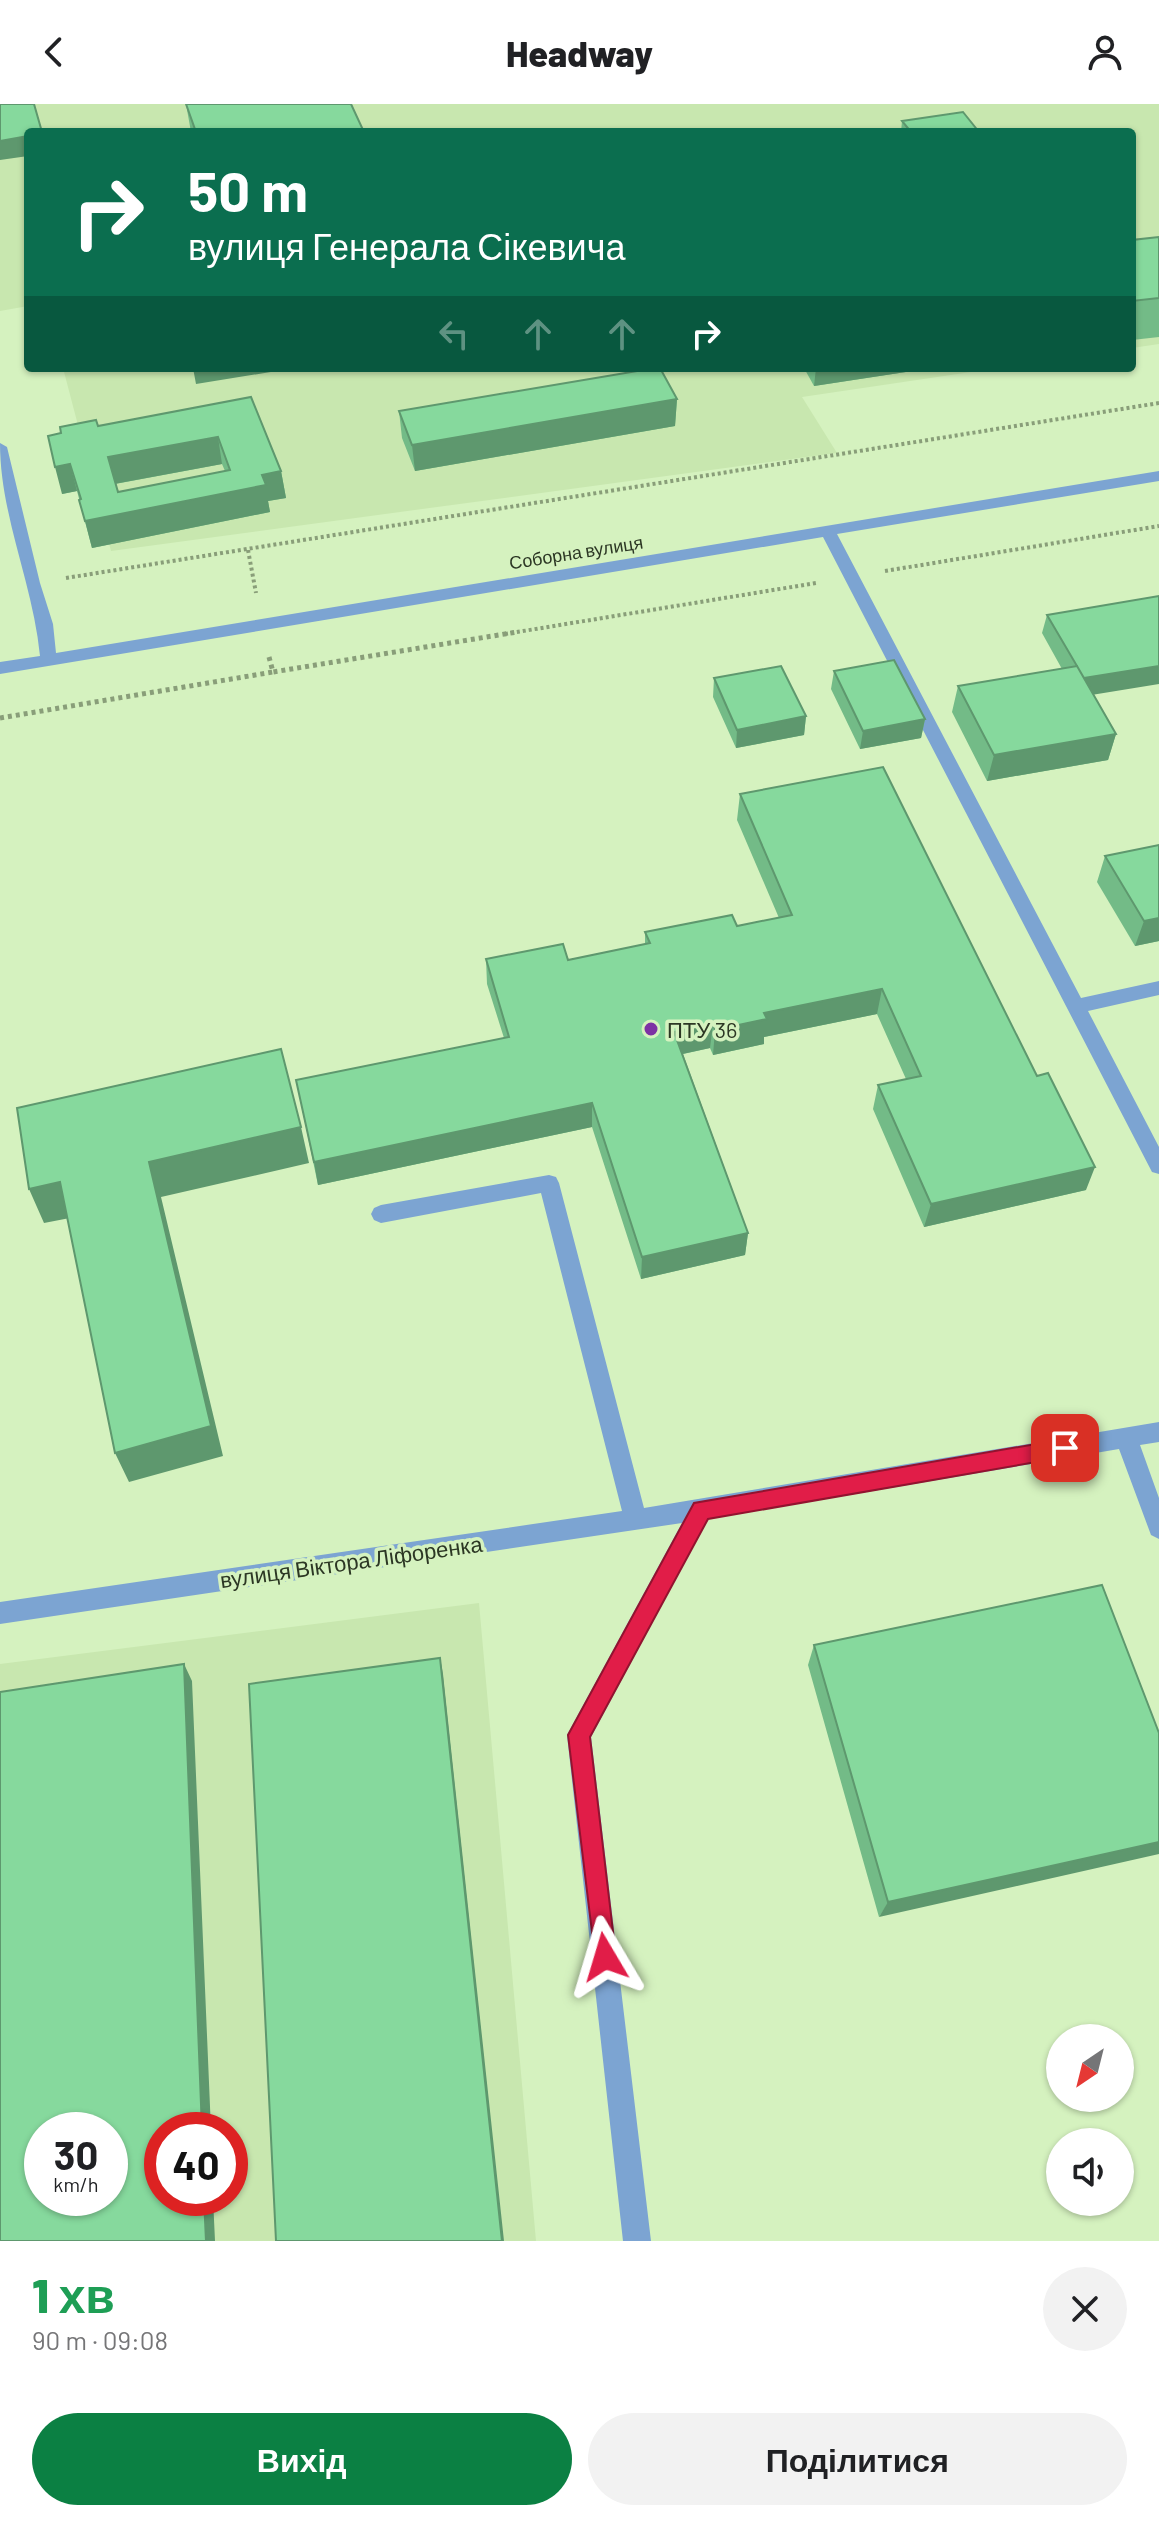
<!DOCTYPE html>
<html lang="uk">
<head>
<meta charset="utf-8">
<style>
	body { margin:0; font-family:Barlow,sans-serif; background:#f2f2f2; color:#202124; height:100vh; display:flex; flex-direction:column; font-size:30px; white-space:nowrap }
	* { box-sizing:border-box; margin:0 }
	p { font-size:26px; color:#757577 }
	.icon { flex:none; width:44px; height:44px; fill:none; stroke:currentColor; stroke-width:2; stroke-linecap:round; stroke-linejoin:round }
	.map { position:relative; height:2137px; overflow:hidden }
	.panel { display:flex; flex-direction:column; background:#fff; flex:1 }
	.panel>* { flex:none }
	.guide { position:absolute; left:24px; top:24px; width:1112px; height:244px; border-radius:8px; box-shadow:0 2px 6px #0004; background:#0b6e4f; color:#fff; overflow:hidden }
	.needle { width:52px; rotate:215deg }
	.buttons { position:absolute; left:1046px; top:1920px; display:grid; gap:16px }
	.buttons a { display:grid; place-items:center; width:88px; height:88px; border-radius:50%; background:#fff; box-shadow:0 2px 6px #0004; font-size:40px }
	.speed { position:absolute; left:24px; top:2008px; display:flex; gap:16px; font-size:40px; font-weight:700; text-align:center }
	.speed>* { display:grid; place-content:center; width:104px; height:104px; border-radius:50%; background:#fff; box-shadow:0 2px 6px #0004; line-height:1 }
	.speed small { font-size:20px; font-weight:400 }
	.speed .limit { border:12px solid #d22; background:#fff; color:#111 }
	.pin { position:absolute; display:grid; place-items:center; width:68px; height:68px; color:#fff; margin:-34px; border-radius:16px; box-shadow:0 4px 12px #0006 }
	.me { position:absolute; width:88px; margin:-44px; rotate:353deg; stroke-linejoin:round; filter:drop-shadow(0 0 6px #0008) }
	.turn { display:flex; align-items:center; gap:28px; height:168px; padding:0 32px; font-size:36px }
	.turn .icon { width:104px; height:104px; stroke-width:2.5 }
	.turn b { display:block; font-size:56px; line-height:68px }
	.lanes { display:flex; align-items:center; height:76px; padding:0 32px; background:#0003; justify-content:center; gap:40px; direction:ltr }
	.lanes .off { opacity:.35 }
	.round { display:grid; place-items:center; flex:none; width:84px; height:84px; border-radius:42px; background:#f2f2f2 }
	.summary { display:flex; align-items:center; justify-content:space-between; height:136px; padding:0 32px }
	h1 { font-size:48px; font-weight:800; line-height:60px; color:#1e9e55 }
	.primary-button { display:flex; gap:16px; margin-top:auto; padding:16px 32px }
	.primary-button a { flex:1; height:92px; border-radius:48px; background:#0b8043; color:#fff; font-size:32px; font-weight:800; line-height:92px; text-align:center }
	.primary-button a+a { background:#f2f2f2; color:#202124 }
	header { display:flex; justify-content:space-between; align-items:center; height:104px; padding:0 32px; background:#fff; font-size:36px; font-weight:800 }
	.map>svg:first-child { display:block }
	.built { fill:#c8e7af; fill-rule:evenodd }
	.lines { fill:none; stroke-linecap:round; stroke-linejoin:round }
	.path-far1 { stroke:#899e79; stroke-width:4; stroke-dasharray:3 3; stroke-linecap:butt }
	.path { stroke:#899e79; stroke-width:5; stroke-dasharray:4 4; stroke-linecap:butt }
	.minor { fill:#7ca4d2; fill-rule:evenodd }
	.wall { fill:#73bb87; fill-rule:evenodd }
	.shaded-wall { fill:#5e986e }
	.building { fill:#86d99d; stroke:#5e986e; stroke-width:2; fill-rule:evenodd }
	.route { fill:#e11d48; stroke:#92132f; stroke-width:2 }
	.poi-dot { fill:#7d32a4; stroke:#d5f2bf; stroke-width:3 }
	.labels { text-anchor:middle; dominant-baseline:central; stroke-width:7; stroke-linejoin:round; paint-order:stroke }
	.far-street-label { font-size:18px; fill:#2c3724; stroke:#d5f2bf }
	.poi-label { font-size:22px; fill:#2c3724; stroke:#d5f2bf; text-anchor:start }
	.street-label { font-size:22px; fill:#2c3724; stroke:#d5f2bf }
</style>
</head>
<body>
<header><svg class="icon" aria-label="back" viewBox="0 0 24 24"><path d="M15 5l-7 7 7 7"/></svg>Headway<svg class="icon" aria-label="person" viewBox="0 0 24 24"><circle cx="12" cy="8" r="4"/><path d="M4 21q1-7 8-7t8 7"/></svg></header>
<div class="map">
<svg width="1159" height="2137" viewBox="0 0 1159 2137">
	<rect width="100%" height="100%" fill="#d5f2bf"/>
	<!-- built -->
	<path class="built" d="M0,0H1159V240L1132,244V28H28V202L0,207Z
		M63,264H998L802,293L837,349L111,447Z
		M479,1499L536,2137H0V1560ZM42,2026H110V2094H42ZM162,2026H230V2094H162Z"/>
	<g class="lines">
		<!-- path-far1 -->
		<path class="path-far1" d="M248,446L256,489
			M885,467L1159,422
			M66,474L1159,299
			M505,530L816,479"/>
		<!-- path -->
		<path class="path" d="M269,553L273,568L517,528
			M0,614L273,568"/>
		<!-- minor -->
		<path class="minor" d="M0,339L7,343L40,479L53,520L56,549L1159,367V377L837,430L1081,894L1159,877V891L1088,907L1159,1043V1070L1152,1068L823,433L0,570V558L40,552C33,479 0,412 0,339Z
			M549,1071L556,1073L559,1079L644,1404L1159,1318V1338L1140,1341L1159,1394V1435L1151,1431L1119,1345L708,1415L591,1633L651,2137H623L567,1631L682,1419L0,1520V1498L622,1407L541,1089L381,1119L374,1116L371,1110L374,1104L381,1101Z"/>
	</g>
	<!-- wall -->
	<path class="wall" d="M186,0L364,28H191Z
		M902,17L979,28H901Z
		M1159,133V233L1132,236V136Z
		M804,264H932L814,282Z
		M251,293L281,367L286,394L268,397L270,408L92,444L77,387L62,390L98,322ZM222,360L225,367L118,388L115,380Z
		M677,295L675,322L415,367L402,334L399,307Z
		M1047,511L1116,630L1108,656L987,677L952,608L958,582L1062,565L1042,529Z
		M834,567L925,615L921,634L860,645L831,585Z
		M714,574L806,612L804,631L736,644L713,593Z
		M740,690L1086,1086L924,1123L873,1005L878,981L906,975L877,910L764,933V940L713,951L710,944L683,950L748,1129L745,1151L641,1175L592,1023L318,1081L296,976L504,934L487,880L486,855L568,856L645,840V828L737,822L779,814L737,716Z
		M1159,741V837L1135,842L1097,778L1105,752Z
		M1102,1481L879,1813L808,1561L814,1541Z"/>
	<!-- shaded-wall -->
	<path class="shaded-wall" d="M28,32V52L0,56V37Z
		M193,264H295L196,280Z
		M816,264H932L814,282Z
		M987,264H1006L986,267Z
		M677,295L675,322L415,367L412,341Z
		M218,333L222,360L114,380L108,353Z
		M70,360L77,387L62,390L55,363Z
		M281,367L286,394L268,397L270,408L92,444L85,417L262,371Z
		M1159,562V580L1079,593L1084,574Z
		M806,612L804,631L736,644L737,626Z
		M925,615L921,634L860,645L863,627Z
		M1116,630L1108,656L987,677L994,651Z
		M1159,814V837L1135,842L1144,817Z
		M882,885L877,910L764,933V940L713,951L715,926L764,909Z
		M713,920L710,944L673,952L674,928Z
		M592,999V1023L318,1081L314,1058Z
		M301,1023L309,1059L161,1093L223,1352L129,1378L115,1349L149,1058Z
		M1095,1063L1086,1086L924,1123L931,1100Z
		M60,1078L75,1113L44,1119L29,1085Z
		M748,1129L745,1151L641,1175L642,1153Z
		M440,1554L443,1570L504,2137H502Z
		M184,1560L192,1577L211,2026H202Z
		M1159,1738V1750L879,1813L888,1798Z
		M204,2094H213L215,2137H206Z"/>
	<!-- building -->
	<path class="building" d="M0,0H34L42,28H28V32L0,37Z
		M186,0H351L364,28H196Z
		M963,8L979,28H911L902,17Z
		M1159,133V194L1132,197V136Z
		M655,264H660L677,295L412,341L399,307Z
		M251,293L281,367L262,371L266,381L85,417L79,396L81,395L70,360L55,363L48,332L61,329L60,323L96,316L98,322ZM218,333L230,366L118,388L108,353Z
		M1159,492V562L1084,574L1047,511Z
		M894,556L925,615L863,627L834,567Z
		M781,562L806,612L737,626L714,574Z
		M1077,562L1116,630L994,651L958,582Z
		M883,663L1037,972L1048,969L1095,1063L931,1100L878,981L921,972L882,885L764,909L767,915L715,926L713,920L674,928L748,1129L642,1153L592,999L314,1058L296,976L509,933L486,855L563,840L568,856L650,839L645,828L732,811L737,822L792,811L740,690Z
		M1159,741V814L1144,817L1105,752Z
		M281,945L301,1023L149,1058L211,1322L115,1349L60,1078L29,1085L17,1004Z
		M1102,1481L1159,1629V1738L888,1798L814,1541Z
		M440,1554L502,2137H276L249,1580Z
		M184,1560L202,2026H162V2094H204L206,2137H0V1588ZM42,2026H110V2094H42Z"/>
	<!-- route -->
	<path class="route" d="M1065,1335L1072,1338L1075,1344L1072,1350L1065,1353L708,1415L590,1633L616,1853L613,1861L605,1864L596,1861L568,1631L694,1399Z"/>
	<!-- markers -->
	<circle class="poi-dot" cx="651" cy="925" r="8"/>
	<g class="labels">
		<!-- far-street labels -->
		<g class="far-street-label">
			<text transform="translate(576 448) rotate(-9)">Соборна вулиця</text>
		</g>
		<!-- poi labels -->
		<g class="poi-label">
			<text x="667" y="925">ПТУ 36</text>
		</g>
		<!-- street labels -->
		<g class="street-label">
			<text transform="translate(351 1457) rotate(-8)">вулиця Віктора Ліфоренка</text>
		</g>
	</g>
</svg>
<div class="buttons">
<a><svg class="needle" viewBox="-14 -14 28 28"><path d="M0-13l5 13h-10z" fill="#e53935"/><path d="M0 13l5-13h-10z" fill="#757577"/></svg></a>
<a><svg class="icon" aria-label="sound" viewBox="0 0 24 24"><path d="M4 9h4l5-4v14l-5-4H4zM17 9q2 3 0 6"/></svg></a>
</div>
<div class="speed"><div>30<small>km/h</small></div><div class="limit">40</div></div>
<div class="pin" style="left:1065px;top:1344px;background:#d93025"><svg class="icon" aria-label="arrive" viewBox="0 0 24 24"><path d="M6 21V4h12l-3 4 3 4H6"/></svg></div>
<svg class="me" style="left:605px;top:1853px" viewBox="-20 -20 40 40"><path d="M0-17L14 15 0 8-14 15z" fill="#e11d48" stroke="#fff" stroke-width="4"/></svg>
<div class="guide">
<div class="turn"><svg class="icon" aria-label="right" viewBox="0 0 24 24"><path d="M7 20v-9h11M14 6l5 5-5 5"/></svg><div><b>50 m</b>вулиця Генерала Сікевича</div></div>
<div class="lanes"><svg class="icon off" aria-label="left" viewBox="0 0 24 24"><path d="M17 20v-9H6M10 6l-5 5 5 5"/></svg><svg class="icon off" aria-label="ahead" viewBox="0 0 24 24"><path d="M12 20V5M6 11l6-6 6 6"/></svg><svg class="icon off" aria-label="ahead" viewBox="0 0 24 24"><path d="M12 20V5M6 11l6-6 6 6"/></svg><svg class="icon" aria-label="right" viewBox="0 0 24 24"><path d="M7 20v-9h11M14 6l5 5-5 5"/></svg></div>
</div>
</div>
<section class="panel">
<div class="summary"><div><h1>1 хв</h1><p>90 m · 09:08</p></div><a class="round"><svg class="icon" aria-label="close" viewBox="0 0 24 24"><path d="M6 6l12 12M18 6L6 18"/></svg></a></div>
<div class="primary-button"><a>Вихід</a><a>Поділитися</a></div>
</section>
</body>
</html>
